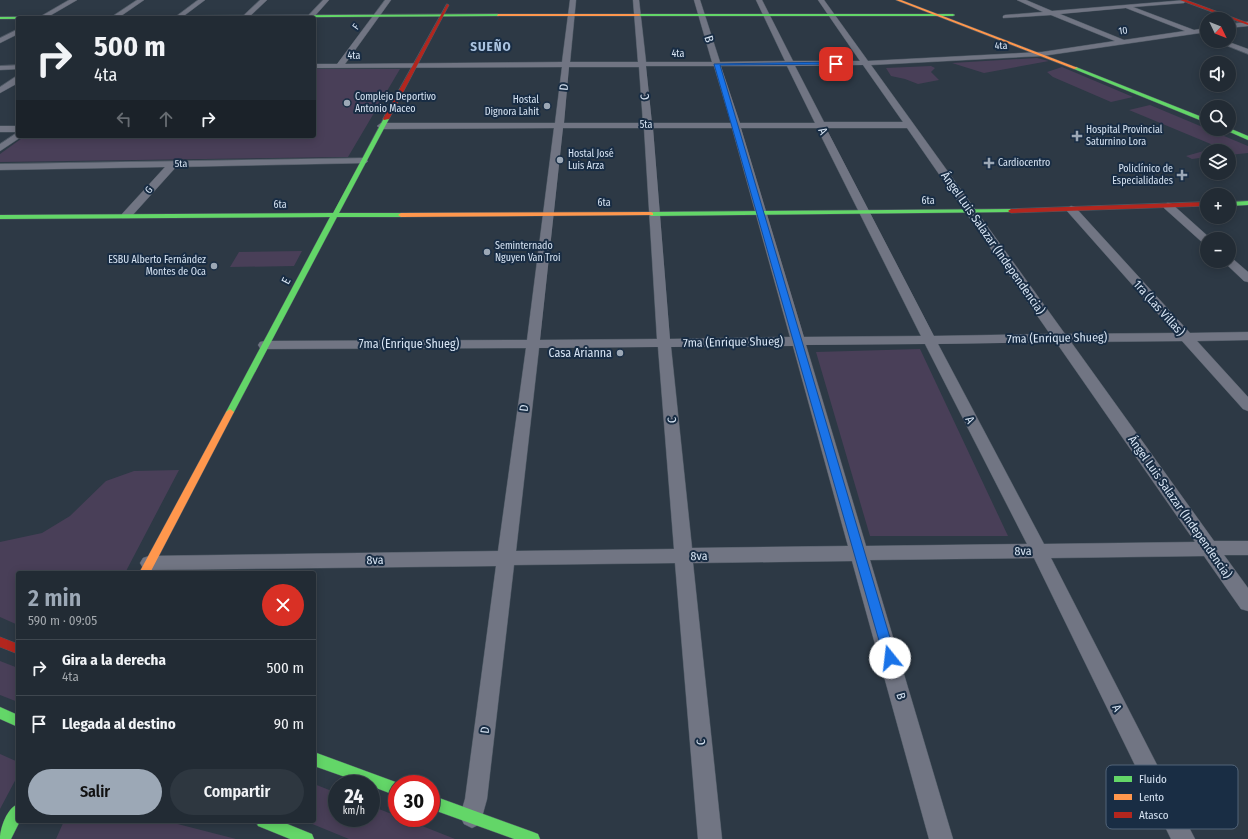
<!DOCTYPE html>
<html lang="es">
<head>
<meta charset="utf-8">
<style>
	body { margin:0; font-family:"Fira Sans Condensed",sans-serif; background:#2e3740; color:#f1f3f6; height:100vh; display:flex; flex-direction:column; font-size:15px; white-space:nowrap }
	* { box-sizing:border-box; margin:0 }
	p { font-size:13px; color:#a2a7ac }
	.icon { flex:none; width:22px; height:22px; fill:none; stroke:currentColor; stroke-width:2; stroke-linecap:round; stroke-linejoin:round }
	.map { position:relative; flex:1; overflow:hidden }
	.panel { position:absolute; left:16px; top:571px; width:300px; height:252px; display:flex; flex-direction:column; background:#222b34; border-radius:4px; box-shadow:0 2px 10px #0003,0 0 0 1px #3f474f }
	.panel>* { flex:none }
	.top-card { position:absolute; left:16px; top:16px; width:300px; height:122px; border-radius:4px; box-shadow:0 2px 10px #0003,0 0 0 1px #3f474f; background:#222b34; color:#f1f3f6; overflow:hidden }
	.needle { width:26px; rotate:133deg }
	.fabs { position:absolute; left:1200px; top:12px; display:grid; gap:8px }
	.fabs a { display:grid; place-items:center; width:36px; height:36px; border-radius:50%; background:#222b34; box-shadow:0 2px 10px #0003,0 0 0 1px #3f474f; font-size:20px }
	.speed { position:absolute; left:328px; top:775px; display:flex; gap:8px; font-size:20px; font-weight:700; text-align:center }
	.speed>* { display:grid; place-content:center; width:52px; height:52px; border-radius:50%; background:#222b34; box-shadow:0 2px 10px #0003,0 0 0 1px #3f474f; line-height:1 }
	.speed small { font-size:10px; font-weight:400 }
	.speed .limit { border:6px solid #d22; background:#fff; color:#111 }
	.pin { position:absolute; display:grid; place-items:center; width:34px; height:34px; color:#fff; margin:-17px; border-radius:8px; box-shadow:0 2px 6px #0006 }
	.me { position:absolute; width:44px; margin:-22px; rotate:344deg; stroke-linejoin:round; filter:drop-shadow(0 0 3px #0008) }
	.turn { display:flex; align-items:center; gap:14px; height:84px; padding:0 12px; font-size:18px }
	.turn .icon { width:52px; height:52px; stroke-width:2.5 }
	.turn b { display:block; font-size:28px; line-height:34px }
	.lanes { display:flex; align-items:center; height:38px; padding:0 12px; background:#0003; justify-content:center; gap:20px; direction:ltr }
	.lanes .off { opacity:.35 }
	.round { display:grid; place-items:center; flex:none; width:42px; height:42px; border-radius:21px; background:#2e3740 }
	.summary { display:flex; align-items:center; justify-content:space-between; height:68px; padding:0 12px }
	h1 { font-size:24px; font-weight:600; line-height:30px; color:#9ca8b6 }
	.action { display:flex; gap:8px; margin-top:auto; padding:8px 12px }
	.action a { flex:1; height:46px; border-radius:24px; background:#9ca8b6; color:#111; font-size:16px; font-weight:600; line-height:46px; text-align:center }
	.action a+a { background:#2e3740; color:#f1f3f6 }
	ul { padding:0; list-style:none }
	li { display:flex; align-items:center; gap:12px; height:56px; padding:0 12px; border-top:1px solid #3f474f }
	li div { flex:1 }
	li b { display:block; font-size:15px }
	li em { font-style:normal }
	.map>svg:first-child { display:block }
	.green { fill:#493f58 }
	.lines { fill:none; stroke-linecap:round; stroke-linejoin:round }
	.street-casing { stroke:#4d5863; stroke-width:1 }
	.fast-casing { stroke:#4d5863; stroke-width:1 }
	.slow-casing { stroke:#4d5863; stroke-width:1 }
	.jam-casing { stroke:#4d5863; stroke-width:1 }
	.street { fill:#717583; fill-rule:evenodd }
	.fast { fill:#63d668; fill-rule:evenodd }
	.slow { fill:#ff974d; fill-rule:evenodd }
	.jam { fill:#b3261e; fill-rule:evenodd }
	.route { fill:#1a73e8; stroke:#114b97 }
	.poi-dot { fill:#9ca8b6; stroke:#192d44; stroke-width:1.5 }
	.labels { text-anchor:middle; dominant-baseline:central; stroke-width:4; stroke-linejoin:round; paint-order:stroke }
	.far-street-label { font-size:10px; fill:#d7e4f3; stroke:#192d44 }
	.far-poi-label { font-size:10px; fill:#d7e4f3; stroke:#192d44; text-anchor:start }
	.street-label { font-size:12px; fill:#d7e4f3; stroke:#192d44 }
	.poi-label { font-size:12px; fill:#d7e4f3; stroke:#192d44; text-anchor:end }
	.far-district-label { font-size:13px; font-weight:bold; letter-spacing:1px; fill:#abc4e1; stroke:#192d44 }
	.key { fill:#192d44; stroke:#526479; stroke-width:1 }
	.key-label { font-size:11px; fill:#d7e4f3 }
</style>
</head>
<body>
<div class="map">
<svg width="1248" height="839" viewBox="0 0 1248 839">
	<rect width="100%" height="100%" fill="#2d3945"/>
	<!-- green -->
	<path class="green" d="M1037,58L1049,61L984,73L952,63Z
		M931,66L935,68L931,72L939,80L918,84L905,79L891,76L886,68Z
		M1062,67L1133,97L1111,102L1053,77L1047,72Z
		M314,69H400L348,157L0,162V154L25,136H314Z
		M1150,105L1248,146V153L1229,155V151H1207V157L1192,159L1186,156L1218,147L1129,110Z
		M302,251L294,266L230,267L239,252Z
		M920,349L1008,536H870L816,352Z
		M179,470L125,573H18V625L0,617V542L42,533L70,516L106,481L134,471Z
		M0,661L18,668V702L0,695Z
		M0,754L18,762V775L0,809Z
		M314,784L337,793V818H371V806L397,816V818H402L455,839H349L305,821H314Z
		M64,821H166L236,839H56Z"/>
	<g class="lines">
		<defs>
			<path id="street" d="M69,0H77L46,18H38Z
				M137,0H144L118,18H110Z
				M198,0H205L181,18H174Z
				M260,0H267L248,18H241Z
				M323,0H329L313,18H306Z
				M385,0H391L345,64L562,62L570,0H576L570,62H638L633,0H639L646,62H712L694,0H700L720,62L785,61L756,0H762L793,61H860L818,0H824L868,61L1042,52L1115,41L1051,15L1003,18V16L1005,15L1043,12L1017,0H1026L1052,11L1186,0L1184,3L1133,7L1194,30L1207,28V32L1042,56L871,65L1065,334L1175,333L1067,211L1066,209L1071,206L1075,207L1190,333L1248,332V340L1197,341L1248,397V411L1243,409L1182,341L1071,342L1214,541H1248V555H1224L1248,588V611L1241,609L1204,556L1051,558L1195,839H1171L1034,558L870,560L953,839H929L852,561L693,563L722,839H698L675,563L514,565L487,799L480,824L472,828L464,824L460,816L465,799L496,566L149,570L143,568L140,563L143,558L149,556L498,551L526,348L265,349L260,348L258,345L260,342L265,341L527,340L554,128L381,129L377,126L381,123H555L562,67L314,68V64H337ZM1126,8L1185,31L1124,40L1060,14ZM863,65L903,122H824L795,66ZM646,66H714L731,123H652ZM721,66H787L815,123H740ZM569,67H639L643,123H564ZM563,128H644L657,339L540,340ZM653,128H732L790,337L670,339ZM741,128H817L921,336L804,337ZM826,128H907L1050,334L934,336ZM1056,342L1195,542L1044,544L938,344ZM925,344L1027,544L866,546L806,345ZM793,346L848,546L692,548L671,347ZM658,347L674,549L516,551L539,348Z
				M1248,22V26L1229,28V24Z
				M18,29V34L0,43V38Z
				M1215,41H1226L1248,49V54Z
				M18,65V69L0,70V66Z
				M15,77H18V83L0,93V87Z
				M0,126H18V132H0Z
				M18,132V136L21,137L0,151V144Z
				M363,158L368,161L366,163L176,167L130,218H122L121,216L122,214L165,167L0,170V164Z
				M1168,203L1172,204L1211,239H1207V244L1203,243L1164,208L1163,206Z
				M1229,257L1233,259L1248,272V282L1244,281L1225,263L1223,261H1229Z"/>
			<path id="fast" d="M498,14L499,16L0,19V17Z
				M639,14H953L955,15L953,16H638Z
				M1076,67L1207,119V123L1074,69Z
				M384,118L389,119L339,213H401L404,215L401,217H337L234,412L230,415L226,412L330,217L0,219V215L333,213Z
				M1229,128L1248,136V140L1223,129Z
				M1248,201V205L1229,206V202Z
				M1011,209L1014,211L1013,212L651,216L648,214L651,212Z
				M0,707L18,715V727L0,719Z
				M314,752L401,784H397V796L371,786V784H365L314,766Z
				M431,795L533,832L538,834L540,839H514L431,809Z
				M18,804V821H20L11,839H0C0,828 7,808 18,804Z
				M256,821H280L312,834L314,839H290L258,826Z"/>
			<path id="slow" d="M896,0H901L1078,68L1074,69Z
				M498,14H639L641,15L639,16H497Z
				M651,212L653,213V215L401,217L398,215L401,213Z
				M230,409L234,412L150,573H139L226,412Z"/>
			<path id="jam" d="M1180,0H1186L1248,23V25Z
				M447,4L449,5L389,119L384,120L383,119Z
				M1207,202V206L1011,213L1008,211L1011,209Z
				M0,637L18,644V654L0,647Z"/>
		</defs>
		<!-- street casing -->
		<use href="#street" class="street-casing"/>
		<!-- fast casing -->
		<use href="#fast" class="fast-casing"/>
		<!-- slow casing -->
		<use href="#slow" class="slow-casing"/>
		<!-- jam casing -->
		<use href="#jam" class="jam-casing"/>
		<!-- street -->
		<use href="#street" class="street"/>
		<!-- fast -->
		<use href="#fast" class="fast"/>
		<!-- slow -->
		<use href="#slow" class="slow"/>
		<!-- jam -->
		<use href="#jam" class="jam"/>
	</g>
	<!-- route -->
	<path class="route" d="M836,62L837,64L720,65L896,658L894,662L890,664L886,662L884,658L714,64Z"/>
	<!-- markers -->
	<g class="poi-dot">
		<circle cx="347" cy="103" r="4"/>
		<circle cx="547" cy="106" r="4"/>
		<path d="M1075 130h4v4h4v4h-4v4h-4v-4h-4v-4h4z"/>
		<circle cx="560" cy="160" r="4"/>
		<path d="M987 157h4v4h4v4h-4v4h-4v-4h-4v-4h4z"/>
		<path d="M1180 169h4v4h4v4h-4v4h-4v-4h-4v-4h4z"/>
		<circle cx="487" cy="252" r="4"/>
		<circle cx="214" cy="266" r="4"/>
		<circle cx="620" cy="353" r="4"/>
	</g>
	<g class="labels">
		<!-- far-street labels -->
		<g class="far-street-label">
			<text transform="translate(356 27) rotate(-54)">F</text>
			<text transform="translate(1123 31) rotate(-8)">10</text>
			<text transform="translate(1001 46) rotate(-3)">4ta</text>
			<text x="678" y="54">4ta</text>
			<text x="354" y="56">4ta</text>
			<text x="646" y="125">5ta</text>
			<text transform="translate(181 164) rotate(-1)">5ta</text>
			<text transform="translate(149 190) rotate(-48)">G</text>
			<text x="928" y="201">6ta</text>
			<text x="604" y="203">6ta</text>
			<text x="280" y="205">6ta</text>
		</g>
		<!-- far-poi labels -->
		<g class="far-poi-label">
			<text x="355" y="97">Complejo Deportivo<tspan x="355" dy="12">Antonio Maceo</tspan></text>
			<text x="539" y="100" text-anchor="end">Hostal<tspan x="539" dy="12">Dignora Lahit</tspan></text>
			<text x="1086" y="130">Hospital Provincial<tspan x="1086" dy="12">Saturnino Lora</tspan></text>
			<text x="568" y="154">Hostal José<tspan x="568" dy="12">Luis Arza</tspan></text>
			<text x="998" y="163">Cardiocentro</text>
			<text x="1173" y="169" text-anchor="end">Policlínico de<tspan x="1173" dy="12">Especialidades</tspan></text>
			<text x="495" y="246">Seminternado<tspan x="495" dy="12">Nguyen Van Troi</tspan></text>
			<text x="206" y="260" text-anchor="end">ESBU Alberto Fernández<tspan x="206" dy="12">Montes de Oca</tspan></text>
		</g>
		<!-- street labels -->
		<g class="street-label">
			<text transform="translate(709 39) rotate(73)">B</text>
			<text transform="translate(564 87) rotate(-84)">D</text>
			<text transform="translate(645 97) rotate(-96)">C</text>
			<text transform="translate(823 131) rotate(64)">A</text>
			<text transform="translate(993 243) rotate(55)">Ángel Luis Salazar (Independencia)</text>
			<text transform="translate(286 281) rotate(-62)">E</text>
			<text transform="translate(1159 308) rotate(48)">1ra (Las Villas)</text>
			<text transform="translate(1057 338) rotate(-1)">7ma (Enrique Shueg)</text>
			<text transform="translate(733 342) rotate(-1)">7ma (Enrique Shueg)</text>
			<text x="409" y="344">7ma (Enrique Shueg)</text>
			<text transform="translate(524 408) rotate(-83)">D</text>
			<text transform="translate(672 420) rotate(-95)">C</text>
			<text transform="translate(970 420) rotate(62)">A</text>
			<text transform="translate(1180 507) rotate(55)">Ángel Luis Salazar (Independencia)</text>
			<text transform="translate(1023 551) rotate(-1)">8va</text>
			<text transform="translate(699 556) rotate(-1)">8va</text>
			<text transform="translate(375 560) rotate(-1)">8va</text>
			<text transform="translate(901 696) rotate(74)">B</text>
			<text transform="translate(1117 708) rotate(63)">A</text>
			<text transform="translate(485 730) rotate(-83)">D</text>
			<text transform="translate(701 742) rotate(-95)">C</text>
		</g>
		<!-- poi labels -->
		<g class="poi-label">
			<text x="612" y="353">Casa Arianna</text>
		</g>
		<!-- far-district labels -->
		<g class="far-district-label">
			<text x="491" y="46">SUEÑO</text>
		</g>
	</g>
	<!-- legend -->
	<rect x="1106" y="765" width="132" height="64" rx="6" class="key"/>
	<rect x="1114" y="776" width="18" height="6" fill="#63d668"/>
	<rect x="1114" y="794" width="18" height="6" fill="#ff974d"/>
	<rect x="1114" y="812" width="18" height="6" fill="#b3261e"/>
	<g class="key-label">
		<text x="1139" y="783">Fluido</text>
		<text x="1139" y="801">Lento</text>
		<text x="1139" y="819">Atasco</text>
	</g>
</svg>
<div class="fabs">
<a><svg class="needle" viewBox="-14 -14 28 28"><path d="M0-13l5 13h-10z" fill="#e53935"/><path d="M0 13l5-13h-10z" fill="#a2a7ac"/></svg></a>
<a><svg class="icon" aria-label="sound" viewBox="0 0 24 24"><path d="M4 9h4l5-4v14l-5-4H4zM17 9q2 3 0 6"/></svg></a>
<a><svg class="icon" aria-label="search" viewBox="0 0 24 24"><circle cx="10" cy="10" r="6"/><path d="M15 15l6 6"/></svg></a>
<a><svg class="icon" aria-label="layers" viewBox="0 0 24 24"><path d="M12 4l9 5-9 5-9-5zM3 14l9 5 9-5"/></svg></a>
<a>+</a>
<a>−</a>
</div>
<div class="speed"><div>24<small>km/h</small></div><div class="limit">30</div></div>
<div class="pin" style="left:836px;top:64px;background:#d93025"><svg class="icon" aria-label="arrive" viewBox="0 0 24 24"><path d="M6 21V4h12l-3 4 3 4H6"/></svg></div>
<svg class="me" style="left:890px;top:658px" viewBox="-20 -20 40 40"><circle r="19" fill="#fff"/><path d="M0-13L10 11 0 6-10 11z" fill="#1a73e8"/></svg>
<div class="top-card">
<div class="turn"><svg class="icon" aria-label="right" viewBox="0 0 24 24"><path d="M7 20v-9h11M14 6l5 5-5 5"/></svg><div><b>500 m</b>4ta</div></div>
<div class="lanes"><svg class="icon off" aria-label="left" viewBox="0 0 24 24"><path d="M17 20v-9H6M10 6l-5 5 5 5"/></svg><svg class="icon off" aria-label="ahead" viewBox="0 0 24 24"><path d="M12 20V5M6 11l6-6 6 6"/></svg><svg class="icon" aria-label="right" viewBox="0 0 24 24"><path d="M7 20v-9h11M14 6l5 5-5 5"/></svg></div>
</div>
<section class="panel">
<div class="summary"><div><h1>2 min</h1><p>590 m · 09:05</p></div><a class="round" style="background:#d93025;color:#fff"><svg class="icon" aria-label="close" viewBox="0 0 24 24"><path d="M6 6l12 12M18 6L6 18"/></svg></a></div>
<ul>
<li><svg class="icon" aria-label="right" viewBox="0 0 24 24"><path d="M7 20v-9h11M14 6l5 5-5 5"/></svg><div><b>Gira a la derecha</b><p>4ta</p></div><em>500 m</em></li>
<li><svg class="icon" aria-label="arrive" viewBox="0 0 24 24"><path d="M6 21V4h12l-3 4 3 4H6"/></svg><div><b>Llegada al destino</b></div><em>90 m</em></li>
</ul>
<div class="action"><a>Salir</a><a>Compartir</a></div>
</section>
</div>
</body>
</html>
